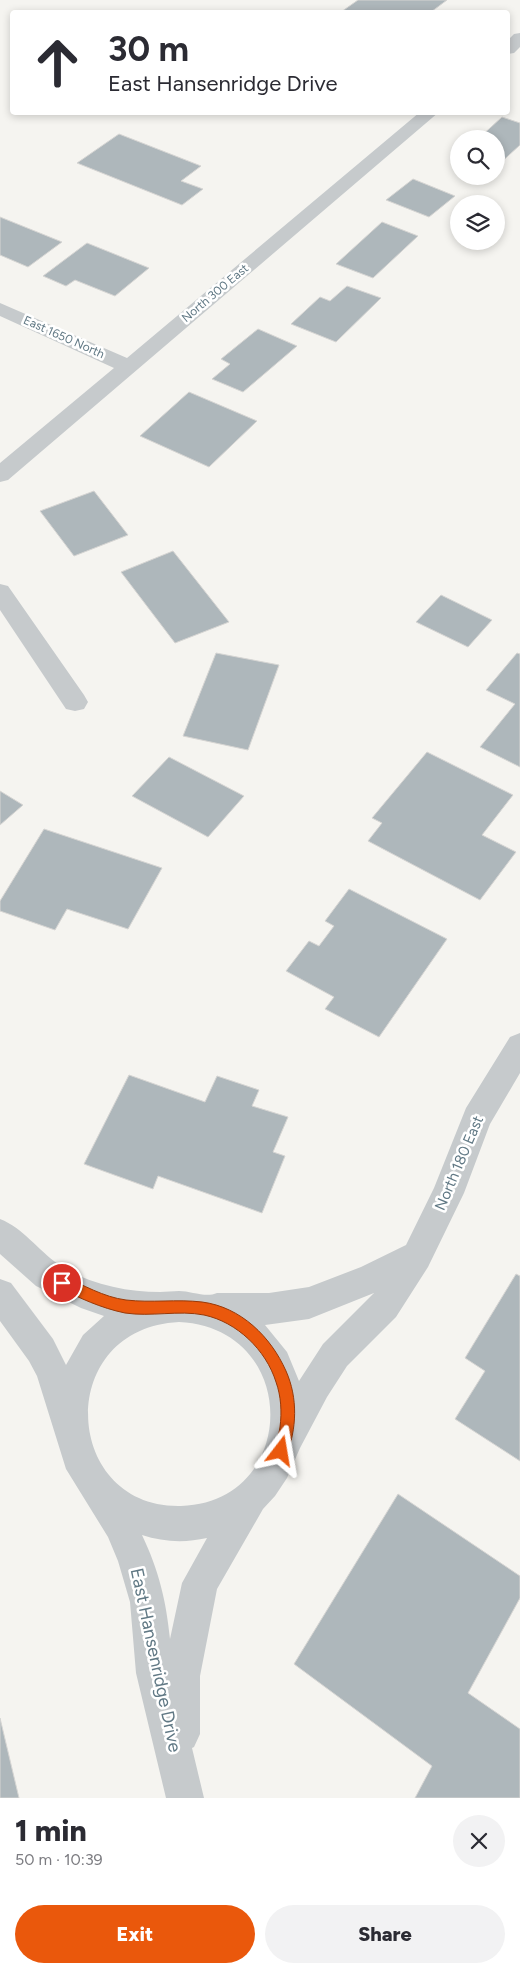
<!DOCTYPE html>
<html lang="en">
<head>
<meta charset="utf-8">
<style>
	body { margin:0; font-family:Figtree,sans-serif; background:#f2f2f3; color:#2b2b33; height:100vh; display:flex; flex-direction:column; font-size:19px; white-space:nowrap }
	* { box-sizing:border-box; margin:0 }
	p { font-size:16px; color:#7c7c81 }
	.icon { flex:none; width:28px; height:28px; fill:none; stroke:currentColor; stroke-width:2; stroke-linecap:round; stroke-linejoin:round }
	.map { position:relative; height:1798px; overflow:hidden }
	.sheet { display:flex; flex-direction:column; background:#fff; flex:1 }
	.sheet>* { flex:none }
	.banner { position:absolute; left:10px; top:10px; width:500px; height:105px; border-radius:5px; box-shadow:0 2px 8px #0003; background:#fff; color:#2b2b33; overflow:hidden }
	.controls { position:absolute; left:450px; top:130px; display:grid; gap:10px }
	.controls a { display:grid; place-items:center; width:55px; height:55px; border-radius:50%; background:#fff; box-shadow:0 2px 8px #0003; font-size:25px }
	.pin { position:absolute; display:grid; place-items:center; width:42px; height:42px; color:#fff; margin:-21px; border:2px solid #fff; border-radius:50%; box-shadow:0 1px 5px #0007 }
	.me { position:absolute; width:55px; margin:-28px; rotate:14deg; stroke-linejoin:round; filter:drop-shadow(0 0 4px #0008) }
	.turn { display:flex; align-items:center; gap:18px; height:105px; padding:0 15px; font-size:22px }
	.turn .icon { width:65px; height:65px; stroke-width:2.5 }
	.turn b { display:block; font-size:35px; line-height:42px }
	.round { display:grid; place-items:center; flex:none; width:52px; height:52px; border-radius:26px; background:#f2f2f3 }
	.headline { display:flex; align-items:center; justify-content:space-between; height:85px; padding:0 15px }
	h1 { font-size:30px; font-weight:800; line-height:38px }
	.action { display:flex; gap:10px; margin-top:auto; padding:10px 15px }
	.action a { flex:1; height:58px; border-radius:30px; background:#ea580c; color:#fff; font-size:20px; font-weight:800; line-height:58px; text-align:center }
	.action a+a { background:#f2f2f3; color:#2b2b33 }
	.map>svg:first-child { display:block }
	.building { fill:#aeb7bb; stroke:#d6d5d3 }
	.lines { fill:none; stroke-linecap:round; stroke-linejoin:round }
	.street { fill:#c6cacc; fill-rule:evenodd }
	.route { fill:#ea580c; stroke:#983908 }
	.labels { text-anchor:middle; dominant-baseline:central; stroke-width:5; stroke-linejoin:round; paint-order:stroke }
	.far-street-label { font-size:12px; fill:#607884; stroke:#fff }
	.street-label { font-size:15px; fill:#607884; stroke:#fff }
	.near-street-label { font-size:18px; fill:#607884; stroke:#fff }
</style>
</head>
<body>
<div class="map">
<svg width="520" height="1798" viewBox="0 0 520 1798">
	<rect width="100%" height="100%" fill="#f5f4f0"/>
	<!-- building -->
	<path class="building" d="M358,0H447L431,12H341Z
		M502,117L520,123V145L496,167V139H478Z
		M119,134L201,166L181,181L203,189L182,205L77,163Z
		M413,179L455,196L429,217L386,200Z
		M0,217L62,242L28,267L0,255Z
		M382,222L418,236L373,278L336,264Z
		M87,243L149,268L115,296L75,280L66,286L43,276Z
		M347,286L381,298L336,342L291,324L320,297L330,301Z
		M258,329L297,346L243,392L212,379L230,364L221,359Z
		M189,392L257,421L209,467L140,436Z
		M94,491L128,535L74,556L40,511Z
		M173,551L229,622L175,643L121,572Z
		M441,595L492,620L468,647L416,622Z
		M216,653L279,665L248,750L183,736Z
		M517,653L520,654V767L480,747L515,704L486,690Z
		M427,752L513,795L482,835L516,852L480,900L368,841L382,823L372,818Z
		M169,757L244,796L208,837L132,796Z
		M0,791L23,805L0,825Z
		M44,829L162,868L128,929L67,909L55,930L0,911V901Z
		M349,889L447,939L379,1037L325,1009L334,997L286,971L309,941L319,946L334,926L325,921Z
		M129,1075L205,1102L217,1076L259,1090L252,1106L288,1117L273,1152L285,1156L262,1213L158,1176L153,1189L84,1164Z
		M516,1274L520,1276V1461L455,1419L485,1371L465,1358Z
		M398,1494L520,1576V1598L468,1693L520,1729V1798H415L432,1766L294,1664Z
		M0,1718L19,1798H0Z"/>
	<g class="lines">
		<!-- street -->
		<path class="street" d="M520,33V47L514,53L508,54V40L514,34Z
			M420,112H439L8,480L0,482V463L114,368L0,316V303L127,358Z
			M0,584L8,586L84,695L88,702L84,709L75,711L66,709L0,610Z
			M520,1033V1073L490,1124L464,1193L428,1267L396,1317L347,1366L327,1397L300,1448L287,1478L275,1496L263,1509L217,1589L200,1676V1734L194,1747L192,1748L204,1798H166L136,1673L130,1602L118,1561L108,1537L66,1469L37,1376L29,1361L0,1321V1279L11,1283L53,1339L66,1365L83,1335L104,1316L81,1308L36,1286L0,1254V1219C23,1228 38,1250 58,1264C87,1284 126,1292 160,1292C166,1292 173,1291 179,1291C191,1291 206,1298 217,1293H269L309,1287L361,1267L406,1245L434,1188L466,1108L510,1037ZM374,1293L323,1344L299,1381L287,1352L265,1325L309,1319ZM179,1322C302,1328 299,1503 181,1506C62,1509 53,1328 179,1322ZM142,1535C163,1542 185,1543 207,1538L182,1583L170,1639C166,1600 159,1571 142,1535Z"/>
	</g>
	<!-- route -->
	<path class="route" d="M62,1276C84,1285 103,1297 126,1300C151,1303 177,1299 202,1302C241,1307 271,1337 286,1371C298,1398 297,1429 286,1456L281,1458L276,1456C272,1447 279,1437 280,1427C282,1412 281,1396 276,1382C266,1350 237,1322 204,1315C179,1310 151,1317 125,1313C101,1308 79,1298 58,1287L56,1283L58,1278Z"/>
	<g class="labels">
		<!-- far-street labels -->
		<g class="far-street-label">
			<text transform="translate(215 293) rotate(-40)">North 300 East</text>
			<text transform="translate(64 337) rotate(24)">East 1650 North</text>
		</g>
		<!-- street labels -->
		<g class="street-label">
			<text transform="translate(459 1163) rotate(-67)">North 180 East</text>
		</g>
		<!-- near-street labels -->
		<g class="near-street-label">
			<text transform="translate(156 1660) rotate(78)">East Hansenridge Drive</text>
		</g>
	</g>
</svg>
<div class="controls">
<a><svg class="icon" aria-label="search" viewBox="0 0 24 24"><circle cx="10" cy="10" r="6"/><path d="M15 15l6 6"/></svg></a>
<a><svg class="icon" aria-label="layers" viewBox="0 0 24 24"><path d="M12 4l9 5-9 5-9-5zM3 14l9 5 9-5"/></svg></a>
</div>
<div class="pin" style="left:62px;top:1283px;background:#d93025"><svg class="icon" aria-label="arrive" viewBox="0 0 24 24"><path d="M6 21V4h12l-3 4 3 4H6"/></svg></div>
<svg class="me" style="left:281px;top:1451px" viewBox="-20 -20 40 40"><path d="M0-17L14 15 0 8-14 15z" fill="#ea580c" stroke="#fff" stroke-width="4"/></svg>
<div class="banner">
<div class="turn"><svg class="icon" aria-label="ahead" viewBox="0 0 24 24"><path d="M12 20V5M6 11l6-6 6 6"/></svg><div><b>30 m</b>East Hansenridge Drive</div></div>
</div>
</div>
<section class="sheet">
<div class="headline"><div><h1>1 min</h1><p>50 m · 10:39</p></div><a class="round"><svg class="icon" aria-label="close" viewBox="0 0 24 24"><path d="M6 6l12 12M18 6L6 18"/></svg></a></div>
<div class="action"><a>Exit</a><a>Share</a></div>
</section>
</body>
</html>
